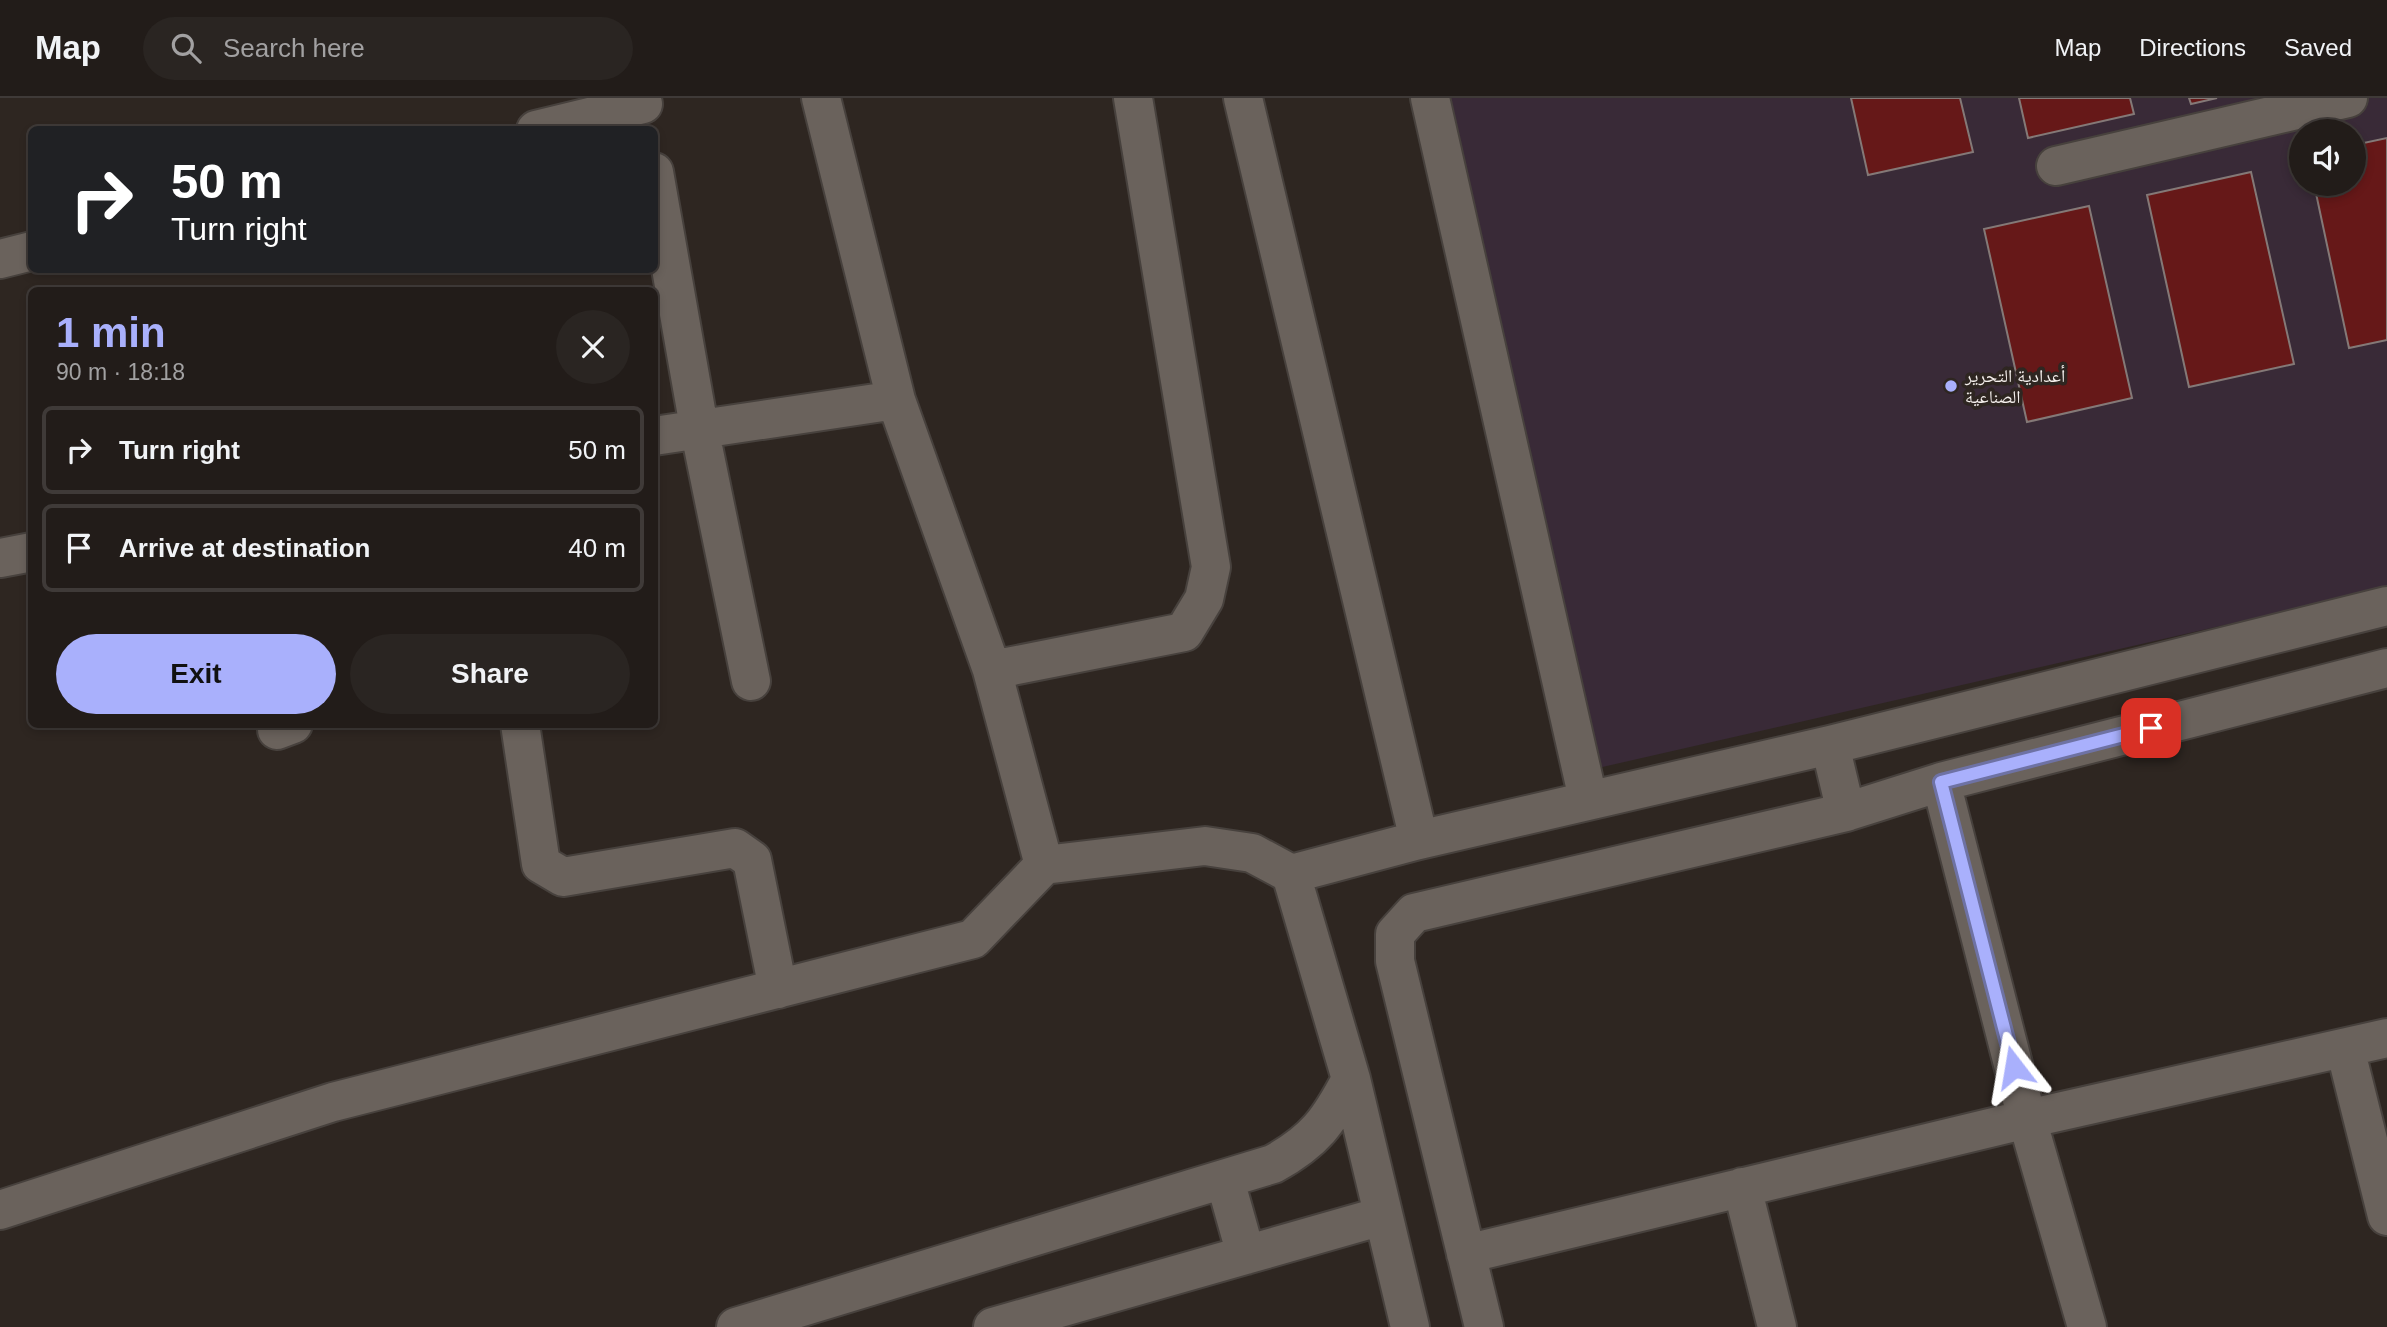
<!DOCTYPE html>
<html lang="en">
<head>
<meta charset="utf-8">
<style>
	body { margin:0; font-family:Arial,"Noto Naskh Arabic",sans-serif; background:#2a2522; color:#f1f3f6; height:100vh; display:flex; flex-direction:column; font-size:26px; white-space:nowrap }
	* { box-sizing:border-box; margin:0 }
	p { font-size:23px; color:#a2a1a2 }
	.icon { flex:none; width:38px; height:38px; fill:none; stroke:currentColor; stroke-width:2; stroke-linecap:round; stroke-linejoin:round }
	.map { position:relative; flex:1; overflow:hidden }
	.drawer { position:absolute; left:28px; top:189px; width:630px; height:441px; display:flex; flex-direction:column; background:#221c19; border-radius:10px; box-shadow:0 4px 10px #0003,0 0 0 2px #3f3a38 }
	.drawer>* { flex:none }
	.top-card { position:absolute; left:28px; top:28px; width:630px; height:147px; border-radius:10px; box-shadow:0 4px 10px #0003,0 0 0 2px #3f3a38; background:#202124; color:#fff; overflow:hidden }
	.fabs { position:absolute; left:2289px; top:21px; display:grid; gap:14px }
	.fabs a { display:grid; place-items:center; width:77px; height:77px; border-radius:50%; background:#221c19; box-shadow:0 4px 10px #0003,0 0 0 2px #3f3a38; font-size:35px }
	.pin { position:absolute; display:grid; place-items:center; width:60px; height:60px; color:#fff; margin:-30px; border-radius:14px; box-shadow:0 4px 10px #0006 }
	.me { position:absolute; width:77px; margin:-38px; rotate:346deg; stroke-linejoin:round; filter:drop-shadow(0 0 5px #0008) }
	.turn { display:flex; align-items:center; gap:24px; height:147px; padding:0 28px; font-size:32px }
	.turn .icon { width:91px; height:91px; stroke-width:2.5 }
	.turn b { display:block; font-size:49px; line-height:60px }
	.round { display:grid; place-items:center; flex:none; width:74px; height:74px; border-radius:37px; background:#2a2522 }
	.headline { display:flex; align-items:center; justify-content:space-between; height:119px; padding:0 28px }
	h1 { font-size:42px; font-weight:600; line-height:52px; color:#a9b0fc }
	.primary-button { display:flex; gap:14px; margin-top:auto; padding:14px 28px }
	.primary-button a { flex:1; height:80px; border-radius:42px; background:#a9b0fc; color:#111; font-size:28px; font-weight:600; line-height:80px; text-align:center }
	.primary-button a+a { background:#2a2522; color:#f1f3f6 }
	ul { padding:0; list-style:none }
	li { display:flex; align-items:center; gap:21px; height:88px; margin:0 14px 10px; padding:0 14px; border:4px solid #3f3a38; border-radius:10px }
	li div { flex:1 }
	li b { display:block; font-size:26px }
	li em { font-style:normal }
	header { display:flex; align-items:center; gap:42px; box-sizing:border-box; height:98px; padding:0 35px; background:#221c19; border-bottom:2px solid #3f3a38 }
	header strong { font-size:33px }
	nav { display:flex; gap:38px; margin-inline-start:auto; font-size:24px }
	.search { width:490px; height:63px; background:#2a2522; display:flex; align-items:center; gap:18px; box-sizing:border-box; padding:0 24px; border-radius:38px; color:#a2a1a2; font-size:26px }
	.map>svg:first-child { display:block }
	.education { fill:#392a37; fill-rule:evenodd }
	.building { fill:#661818; stroke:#847977; stroke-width:2 }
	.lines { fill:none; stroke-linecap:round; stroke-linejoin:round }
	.minor-casing { stroke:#47413d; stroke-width:42 }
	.minor { stroke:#6a625c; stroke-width:38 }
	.route-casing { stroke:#6e72a4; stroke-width:18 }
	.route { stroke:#a9b0fc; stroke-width:12 }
	.poi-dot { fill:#a9b0fc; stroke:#2e2621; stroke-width:2.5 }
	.labels { text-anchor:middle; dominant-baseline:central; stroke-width:7; stroke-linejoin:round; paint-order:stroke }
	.poi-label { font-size:18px; fill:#f6f1ee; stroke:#2e2621; text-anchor:start }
</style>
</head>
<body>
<header>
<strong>Map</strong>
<div class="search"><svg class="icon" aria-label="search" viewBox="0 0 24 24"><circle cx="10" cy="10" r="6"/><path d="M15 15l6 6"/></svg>Search here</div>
<nav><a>Map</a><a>Directions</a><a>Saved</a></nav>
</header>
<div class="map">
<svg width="2387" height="1229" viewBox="0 0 2387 1229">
	<rect width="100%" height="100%" fill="#2e2621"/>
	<!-- education -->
	<path class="education" d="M1451,0H2387V490L1598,670ZM2301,33H2354V86H2301Z"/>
	<!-- building -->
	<path class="building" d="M1851,0H1960L1973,54L1868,77Z
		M2019,0H2130L2134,16L2028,40Z
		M2189,0H2217L2191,6Z
		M2387,40V242L2349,250L2314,86H2354V47Z
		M2251,74L2294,266L2189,289L2147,97Z
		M2089,108L2132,300L2027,324L1984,131Z"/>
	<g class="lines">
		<defs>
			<path id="minor" d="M821,0L896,302L992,572L1044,767
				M1243,0L1419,742
				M1430,0L1588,701
				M536,32L643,6
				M2056,68L2348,0
				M654,74L699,329L751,583
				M0,161L32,153
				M654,338L896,302
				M0,460L32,454
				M992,572L1184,534L1204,501L1211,469L1133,0
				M520,626L541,766L563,779L735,750L752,762L778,891
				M277,632L293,626
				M1830,647L1846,714
				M1941,684L2027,1021L2087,1229
				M1291,776L1351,981L1410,1229
				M2345,950L2387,1118
				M1225,1082L1246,1157
				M1742,1089L1777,1229
				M0,1112L333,1004L973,841L1044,767L1205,748L1252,755L1291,776L1419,742L1830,647L2387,508
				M1466,1156L2027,1021L2387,940
				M736,1229L1273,1066C1315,1043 1329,1023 1351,981
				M993,1229L1382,1118
				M1484,1229L1395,863V836L1414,815L1846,714L1941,684L2387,570"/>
		</defs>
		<!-- minor casing -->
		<use href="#minor" class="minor-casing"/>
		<!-- minor -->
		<use href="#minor" class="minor"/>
	</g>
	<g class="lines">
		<defs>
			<path id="route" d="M2014,969L1941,684L2151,630"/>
		</defs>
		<!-- route casing -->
		<use href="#route" class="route-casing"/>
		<!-- route -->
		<use href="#route" class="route"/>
	</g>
	<!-- markers -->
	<circle class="poi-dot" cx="1951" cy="288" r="7"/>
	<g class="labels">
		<!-- poi labels -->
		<g class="poi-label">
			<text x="1965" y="278">أعدادية التحرير<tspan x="1965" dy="21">الصناعية</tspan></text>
		</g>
	</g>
</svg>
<div class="fabs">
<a><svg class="icon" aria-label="sound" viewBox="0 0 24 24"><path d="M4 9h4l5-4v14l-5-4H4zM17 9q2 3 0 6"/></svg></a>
</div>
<div class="pin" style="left:2151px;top:630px;background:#d93025"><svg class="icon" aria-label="arrive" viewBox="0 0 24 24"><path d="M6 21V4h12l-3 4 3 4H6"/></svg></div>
<svg class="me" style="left:2014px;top:969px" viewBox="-20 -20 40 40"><path d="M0-17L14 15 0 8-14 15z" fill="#a9b0fc" stroke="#fff" stroke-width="4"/></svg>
<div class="top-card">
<div class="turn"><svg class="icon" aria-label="right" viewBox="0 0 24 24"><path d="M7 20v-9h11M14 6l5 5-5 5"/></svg><div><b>50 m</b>Turn right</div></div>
</div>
<section class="drawer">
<div class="headline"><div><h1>1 min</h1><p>90 m · 18:18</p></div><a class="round"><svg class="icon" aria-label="close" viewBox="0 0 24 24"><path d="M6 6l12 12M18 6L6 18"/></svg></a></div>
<ul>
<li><svg class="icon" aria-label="right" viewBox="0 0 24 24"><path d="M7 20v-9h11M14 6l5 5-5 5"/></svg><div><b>Turn right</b></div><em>50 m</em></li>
<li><svg class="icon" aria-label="arrive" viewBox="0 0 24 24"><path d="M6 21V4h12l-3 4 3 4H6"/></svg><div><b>Arrive at destination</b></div><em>40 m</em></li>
</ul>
<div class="primary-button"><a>Exit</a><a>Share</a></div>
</section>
</div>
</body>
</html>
